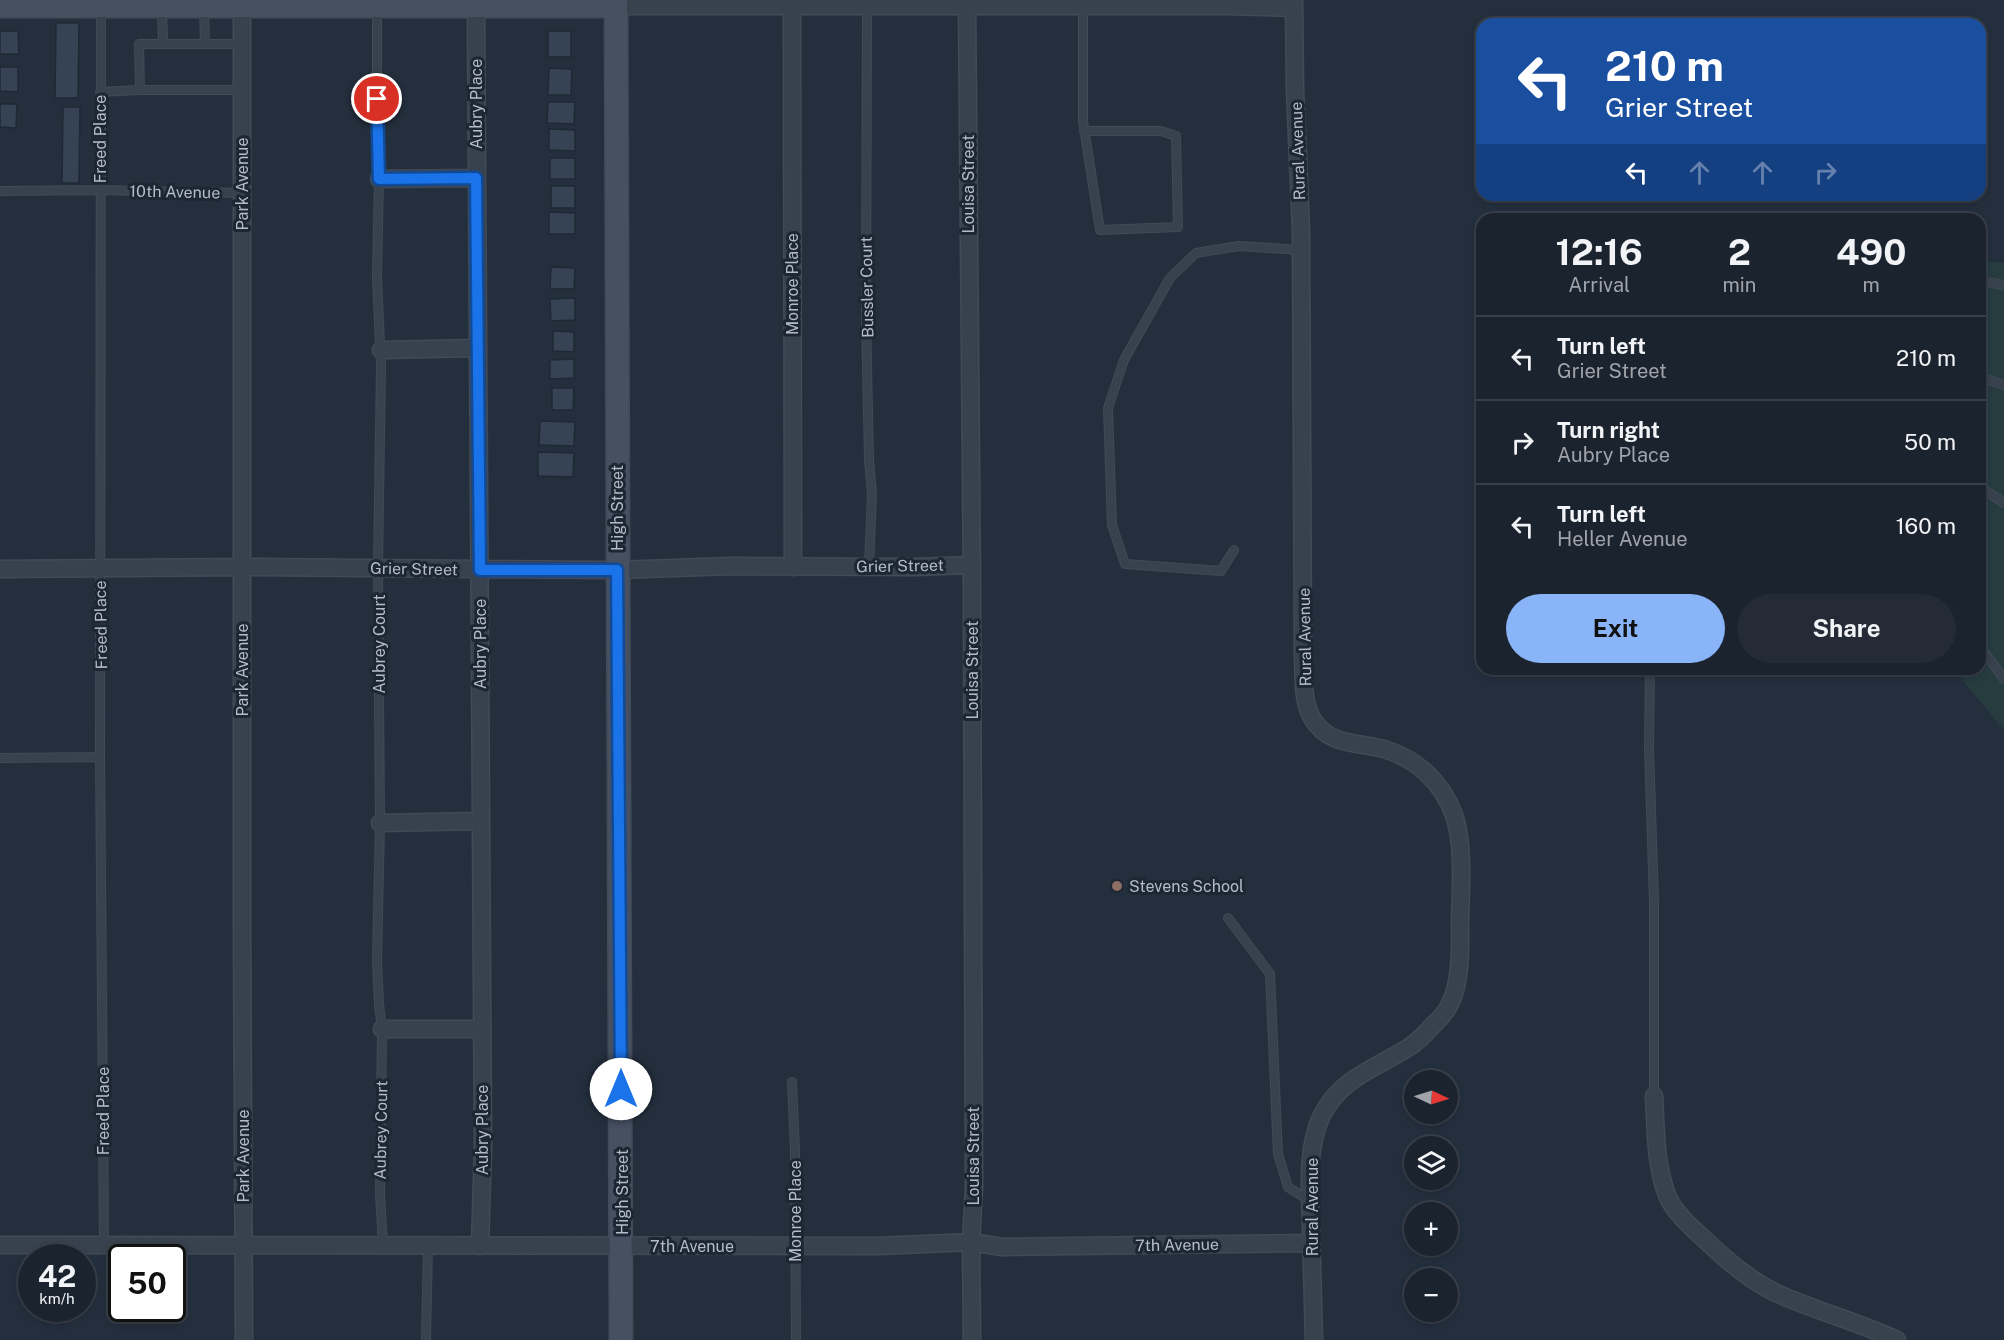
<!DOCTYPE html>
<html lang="en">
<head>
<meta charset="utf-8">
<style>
	body { margin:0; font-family:"Public Sans",sans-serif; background:#242b36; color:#f1f3f6; height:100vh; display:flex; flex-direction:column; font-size:22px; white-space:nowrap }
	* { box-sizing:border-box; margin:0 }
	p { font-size:20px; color:#a0a4aa }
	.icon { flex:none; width:33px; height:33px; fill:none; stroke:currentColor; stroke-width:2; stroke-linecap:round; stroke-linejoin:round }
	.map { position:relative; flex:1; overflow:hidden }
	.drawer { position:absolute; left:1476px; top:213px; width:510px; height:462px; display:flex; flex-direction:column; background:#1b232e; border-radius:18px; box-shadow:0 3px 9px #0003,0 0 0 2px #39404a }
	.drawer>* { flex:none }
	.banner { position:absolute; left:1476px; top:18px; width:510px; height:183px; border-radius:18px; box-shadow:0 3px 9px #0003,0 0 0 2px #39404a; background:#1a4fa0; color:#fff; overflow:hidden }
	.needle { width:39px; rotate:94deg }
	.controls { position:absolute; left:1404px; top:1070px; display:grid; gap:12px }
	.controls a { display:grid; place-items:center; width:54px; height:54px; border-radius:50%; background:#1b232e; box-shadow:0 3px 9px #0003,0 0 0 2px #39404a; font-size:30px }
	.speed { position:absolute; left:18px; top:1244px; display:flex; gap:12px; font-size:30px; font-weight:700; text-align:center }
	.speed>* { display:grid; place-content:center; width:78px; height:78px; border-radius:50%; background:#1b232e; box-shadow:0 3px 9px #0003,0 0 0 2px #39404a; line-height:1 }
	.speed small { font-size:15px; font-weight:400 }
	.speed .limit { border:3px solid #111; border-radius:9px; background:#fff; color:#111 }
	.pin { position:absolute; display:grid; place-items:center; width:51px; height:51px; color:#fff; margin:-26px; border:3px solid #fff; border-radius:50%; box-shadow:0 2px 6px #0007 }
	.me { position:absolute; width:66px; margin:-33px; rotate:0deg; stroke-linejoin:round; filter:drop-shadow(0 0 4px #0008) }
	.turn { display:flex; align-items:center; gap:21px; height:126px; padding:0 30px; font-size:27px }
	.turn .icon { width:78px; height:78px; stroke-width:2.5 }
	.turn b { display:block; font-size:42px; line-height:51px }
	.lanes { display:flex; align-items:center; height:57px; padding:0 30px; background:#0003; justify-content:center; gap:30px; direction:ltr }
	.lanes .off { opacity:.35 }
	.eta { display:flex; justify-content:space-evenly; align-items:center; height:102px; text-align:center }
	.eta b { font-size:36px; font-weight:700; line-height:42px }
	.cta { display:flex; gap:12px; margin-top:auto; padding:12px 30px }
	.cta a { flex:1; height:69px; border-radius:36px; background:#8ab4f8; color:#111; font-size:24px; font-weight:700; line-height:69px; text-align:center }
	.cta a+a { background:#242b36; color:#f1f3f6 }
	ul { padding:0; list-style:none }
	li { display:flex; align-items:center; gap:18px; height:84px; padding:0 30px; border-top:2px solid #39404a }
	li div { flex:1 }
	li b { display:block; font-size:22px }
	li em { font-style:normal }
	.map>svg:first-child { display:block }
	.green { fill:#263c3f }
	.building { fill:#364354; stroke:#1f2835; stroke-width:1.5 }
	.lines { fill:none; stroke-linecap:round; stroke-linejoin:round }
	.lane-casing { stroke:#414a57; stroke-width:10 }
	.street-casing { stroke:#414a57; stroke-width:19 }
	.secondary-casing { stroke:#414a57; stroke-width:25 }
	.lane { stroke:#38414e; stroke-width:8 }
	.street { stroke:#38414e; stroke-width:16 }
	.secondary { stroke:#465061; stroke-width:22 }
	.route-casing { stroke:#114b97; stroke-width:15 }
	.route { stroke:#1a73e8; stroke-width:10 }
	.education-dot { fill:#8d6e63; stroke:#1d2633; stroke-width:2 }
	.labels { text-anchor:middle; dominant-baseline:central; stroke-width:6; stroke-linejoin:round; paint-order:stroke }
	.street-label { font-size:16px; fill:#b4bcc9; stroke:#1d2633 }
	.poi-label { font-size:16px; fill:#b4bcc9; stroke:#1d2633; text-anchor:start }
</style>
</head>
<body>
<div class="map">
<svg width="2004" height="1340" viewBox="0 0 2004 1340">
	<rect width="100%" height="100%" fill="#242f3e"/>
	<!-- green -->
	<path class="green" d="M1980,260L2004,263V730L1953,669H1980Z"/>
	<!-- building -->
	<path class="building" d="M56,23H79L78,98H55Z
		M0,31H18L19,54H0Z
		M548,31H571V57H548Z
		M0,67H18V92L0,91Z
		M549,68L572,69L571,95H548Z
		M548,102H575L574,124L547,123Z
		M0,104H17L16,128L0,127Z
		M63,107H80L79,183H62Z
		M549,129L575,130V151L549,150Z
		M550,158H575V179H550Z
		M551,186H575V208H551Z
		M549,212L575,213V234H549Z
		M551,267L575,268L574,289H550Z
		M575,298V320L551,321L550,299Z
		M553,331L574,332V352L553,351Z
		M574,359V378L550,379V360Z
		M552,388H574L573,410H552Z
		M540,421L575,422L574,446L539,445Z
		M538,452L574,453L573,477L538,476Z"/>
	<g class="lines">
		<defs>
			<path id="lane" d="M1083,3V121L1100,230L1178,227L1176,136L1161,131H1084
				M101,6L100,757L104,1245
				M377,6V76L379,179L377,277L381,366L378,568L380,823L377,961L379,1004L382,1029L380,1194L383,1246
				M867,7L866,317L869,460L872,494L869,567
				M162,8L163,44
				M204,8L205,44
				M242,44H139L140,90H242
				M100,92L140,90
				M0,191L100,190L242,193
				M1980,281L2004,285
				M1980,377L2004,385
				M1980,487L2004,503
				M1234,550L1221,571L1125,564L1112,525L1108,408L1124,360L1170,278L1196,253L1239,246L1301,250
				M1980,646L2004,679
				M1650,669L1649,748L1654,902V1096
				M0,758L100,757
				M1228,918L1270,974L1278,1154L1288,1187L1310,1201
				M792,1082L795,1151L796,1340
				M426,1340L428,1246"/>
			<path id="street" d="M242,0V923L244,1340
				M967,0L972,593L974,1187L971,1242L972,1340
				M1294,0L1295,90L1301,230L1303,656C1304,675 1302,701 1312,718C1328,746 1358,742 1384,749C1417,759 1442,782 1454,815C1464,844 1461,887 1460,919C1460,945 1462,979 1450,1004C1446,1012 1440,1019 1433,1025C1425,1034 1417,1043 1406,1049C1374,1069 1341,1078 1322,1115C1306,1148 1310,1191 1311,1227C1312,1264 1313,1302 1314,1340
				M476,6L483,1148L480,1246
				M616,6H1228L1294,8
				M792,7L793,567
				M379,179L476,178
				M381,350L477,348
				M0,569L243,567L617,570L731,566L914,567L972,565
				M380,823L480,821
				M382,1029H482
				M1654,1096C1656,1129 1655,1164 1667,1195C1674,1212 1689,1225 1702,1237C1725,1259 1752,1283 1783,1296C1820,1312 1860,1323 1897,1340
				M0,1245L879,1246L971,1242L1002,1247L1311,1243"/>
			<path id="secondary" d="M616,0L621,1340
				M0,6H616"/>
		</defs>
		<!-- lane casing -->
		<use href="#lane" class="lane-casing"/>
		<!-- street casing -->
		<use href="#street" class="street-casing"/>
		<!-- secondary casing -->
		<use href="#secondary" class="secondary-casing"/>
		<!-- lane -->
		<use href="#lane" class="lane"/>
		<!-- street -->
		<use href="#street" class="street"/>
		<!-- secondary -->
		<use href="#secondary" class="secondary"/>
	</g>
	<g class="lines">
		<defs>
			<path id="route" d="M377,99L379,179L476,178L480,570H617L621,1089"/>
		</defs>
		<!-- route casing -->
		<use href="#route" class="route-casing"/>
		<!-- route -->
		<use href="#route" class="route"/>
	</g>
	<!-- markers -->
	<circle class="education-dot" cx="1117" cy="886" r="6"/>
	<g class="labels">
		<!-- street labels -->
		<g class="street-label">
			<text transform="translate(476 104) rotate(-90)">Aubry Place</text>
			<text transform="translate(100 139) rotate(-90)">Freed Place</text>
			<text transform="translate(1298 151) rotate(-92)">Rural Avenue</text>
			<text transform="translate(242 184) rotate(-90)">Park Avenue</text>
			<text transform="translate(968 184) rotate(-90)">Louisa Street</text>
			<text transform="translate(175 192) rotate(1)">10th Avenue</text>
			<text transform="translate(792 284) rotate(-90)">Monroe Place</text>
			<text transform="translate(867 287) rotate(-91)">Bussler Court</text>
			<text transform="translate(617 508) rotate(-90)">High Street</text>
			<text transform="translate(900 566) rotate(-1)">Grier Street</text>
			<text transform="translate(414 569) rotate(1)">Grier Street</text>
			<text transform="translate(101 625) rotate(-91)">Freed Place</text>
			<text transform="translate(1305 637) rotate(-91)">Rural Avenue</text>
			<text transform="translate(379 644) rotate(-90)">Aubrey Court</text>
			<text transform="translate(480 644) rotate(-90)">Aubry Place</text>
			<text transform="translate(242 670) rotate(-90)">Park Avenue</text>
			<text transform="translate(972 670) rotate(-90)">Louisa Street</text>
			<text transform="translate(103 1111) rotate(-90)">Freed Place</text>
			<text transform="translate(381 1130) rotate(-89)">Aubrey Court</text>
			<text transform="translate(482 1130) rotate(-90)">Aubry Place</text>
			<text transform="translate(243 1156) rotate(-90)">Park Avenue</text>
			<text transform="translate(973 1156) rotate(-90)">Louisa Street</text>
			<text transform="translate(622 1192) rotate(-90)">High Street</text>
			<text transform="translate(1312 1207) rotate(-90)">Rural Avenue</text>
			<text transform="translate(795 1211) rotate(-90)">Monroe Place</text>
			<text transform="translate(1177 1245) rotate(-1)">7th Avenue</text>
			<text x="692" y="1246">7th Avenue</text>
		</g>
		<!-- poi labels -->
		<g class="poi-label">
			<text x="1129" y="886">Stevens School</text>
		</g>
	</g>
</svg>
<div class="controls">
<a><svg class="needle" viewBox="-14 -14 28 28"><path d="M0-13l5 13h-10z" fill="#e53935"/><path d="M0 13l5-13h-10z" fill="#a0a4aa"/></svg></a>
<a><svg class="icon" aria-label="layers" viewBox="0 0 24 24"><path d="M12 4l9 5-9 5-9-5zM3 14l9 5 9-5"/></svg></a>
<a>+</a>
<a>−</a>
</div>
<div class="speed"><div>42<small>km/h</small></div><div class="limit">50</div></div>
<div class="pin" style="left:377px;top:99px;background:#d93025"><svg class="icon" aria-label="arrive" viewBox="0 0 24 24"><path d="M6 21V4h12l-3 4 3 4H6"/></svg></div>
<svg class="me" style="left:621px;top:1089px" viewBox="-20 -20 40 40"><circle r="19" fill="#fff"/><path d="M0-13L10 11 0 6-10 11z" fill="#1a73e8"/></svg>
<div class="banner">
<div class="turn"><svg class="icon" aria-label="left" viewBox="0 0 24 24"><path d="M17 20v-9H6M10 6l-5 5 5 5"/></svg><div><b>210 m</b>Grier Street</div></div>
<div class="lanes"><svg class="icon" aria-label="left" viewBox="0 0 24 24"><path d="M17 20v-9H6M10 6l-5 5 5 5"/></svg><svg class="icon off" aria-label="ahead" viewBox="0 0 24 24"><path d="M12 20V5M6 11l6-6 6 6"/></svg><svg class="icon off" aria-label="ahead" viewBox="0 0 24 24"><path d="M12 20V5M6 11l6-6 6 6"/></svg><svg class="icon off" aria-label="right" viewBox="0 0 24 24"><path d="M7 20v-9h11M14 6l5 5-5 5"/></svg></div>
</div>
<section class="drawer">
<div class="eta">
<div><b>12:16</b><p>Arrival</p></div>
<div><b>2</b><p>min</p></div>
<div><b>490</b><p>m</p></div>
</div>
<ul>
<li><svg class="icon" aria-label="left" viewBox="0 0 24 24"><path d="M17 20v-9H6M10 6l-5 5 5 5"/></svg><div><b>Turn left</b><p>Grier Street</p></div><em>210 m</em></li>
<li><svg class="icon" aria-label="right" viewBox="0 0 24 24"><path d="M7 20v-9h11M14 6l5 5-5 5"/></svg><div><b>Turn right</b><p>Aubry Place</p></div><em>50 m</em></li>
<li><svg class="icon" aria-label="left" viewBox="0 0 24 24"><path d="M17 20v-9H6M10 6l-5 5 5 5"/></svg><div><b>Turn left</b><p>Heller Avenue</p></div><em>160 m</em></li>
</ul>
<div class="cta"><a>Exit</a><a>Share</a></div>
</section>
</div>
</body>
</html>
